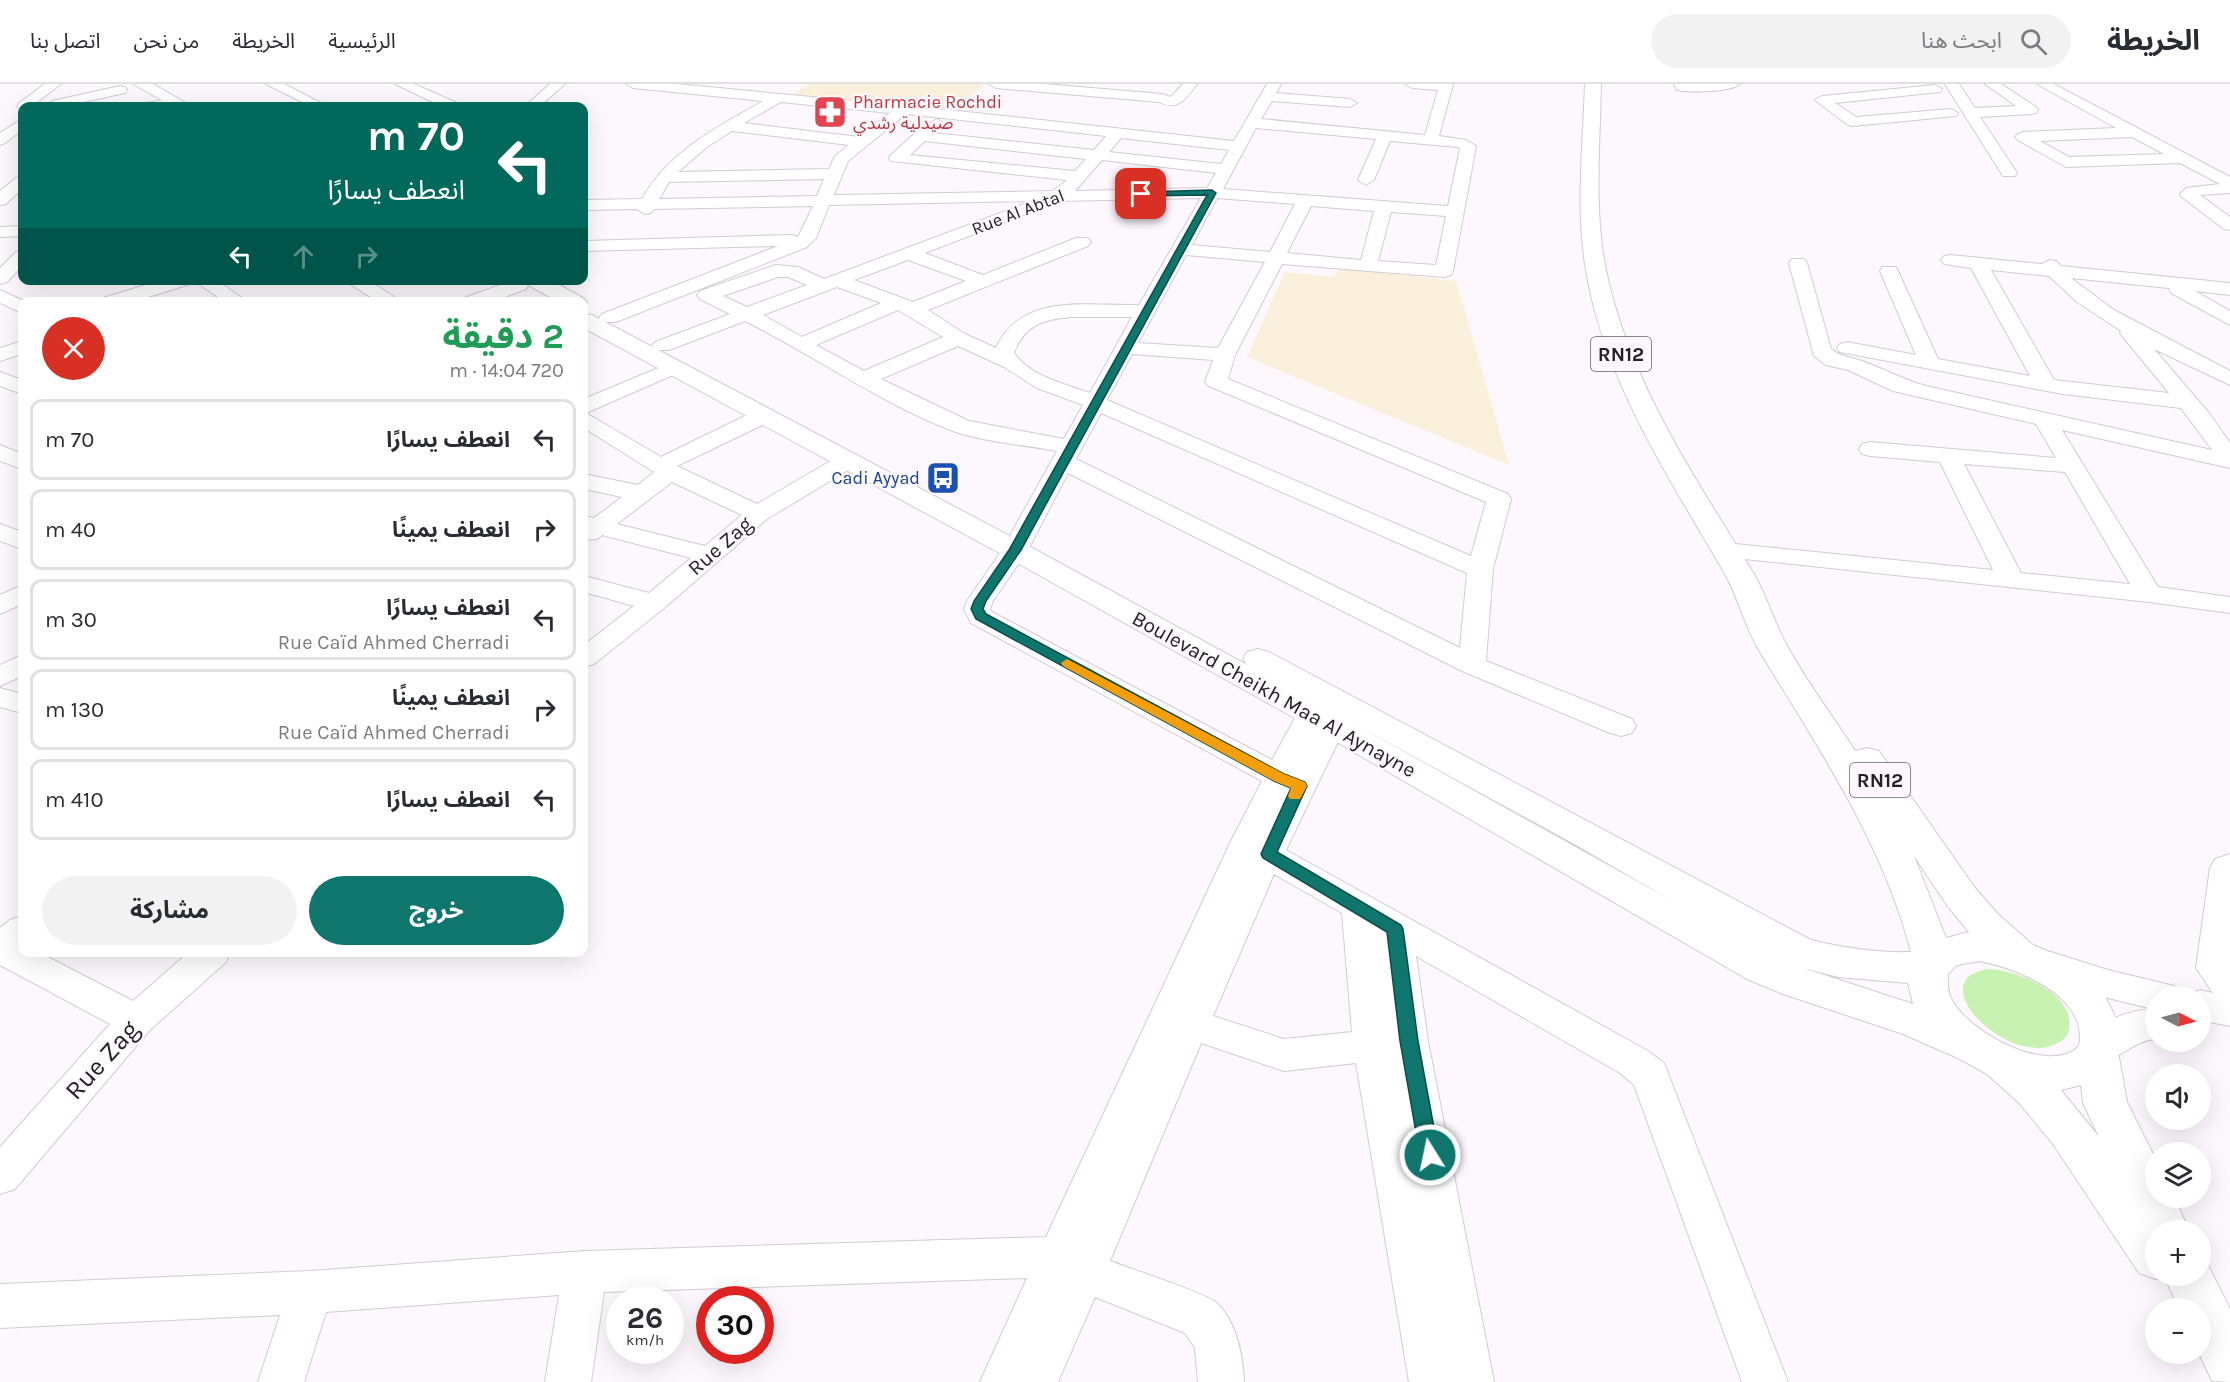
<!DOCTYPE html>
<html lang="ar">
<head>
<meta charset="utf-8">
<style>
	body { margin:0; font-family:Karla,"Noto Sans Arabic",sans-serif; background:#f2f2f3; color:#2b2b33; direction:rtl; height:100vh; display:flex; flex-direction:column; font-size:22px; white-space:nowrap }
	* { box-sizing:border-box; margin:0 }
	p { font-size:20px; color:#7c7c81 }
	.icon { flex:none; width:33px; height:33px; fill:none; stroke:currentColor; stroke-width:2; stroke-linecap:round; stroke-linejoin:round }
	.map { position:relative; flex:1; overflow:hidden; direction:ltr }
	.details { position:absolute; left:18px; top:213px; width:570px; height:660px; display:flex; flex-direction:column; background:#fff; border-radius:12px; box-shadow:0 6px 24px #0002; direction:rtl }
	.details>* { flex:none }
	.hud { position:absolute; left:18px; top:18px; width:570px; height:183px; border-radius:12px; box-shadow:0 6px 24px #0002; direction:rtl; background:#00695c; color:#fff; overflow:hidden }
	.needle { width:39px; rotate:96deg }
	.fabs { position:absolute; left:2145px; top:902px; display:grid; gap:12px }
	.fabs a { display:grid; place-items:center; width:66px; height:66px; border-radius:50%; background:#fff; box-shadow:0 6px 24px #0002; font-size:30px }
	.speed { position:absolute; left:606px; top:1202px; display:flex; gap:12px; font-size:30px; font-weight:700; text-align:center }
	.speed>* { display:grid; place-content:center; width:78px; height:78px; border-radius:50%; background:#fff; box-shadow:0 6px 24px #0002; line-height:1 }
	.speed small { font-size:15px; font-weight:400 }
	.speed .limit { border:9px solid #d22; background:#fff; color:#111 }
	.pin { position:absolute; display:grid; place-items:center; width:51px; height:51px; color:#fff; margin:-26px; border-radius:12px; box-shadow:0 3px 9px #0006 }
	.me { position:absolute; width:66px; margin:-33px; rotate:350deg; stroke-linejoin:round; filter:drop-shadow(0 0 4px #0008) }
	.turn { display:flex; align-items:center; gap:21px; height:126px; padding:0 24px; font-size:27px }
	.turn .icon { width:78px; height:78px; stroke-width:2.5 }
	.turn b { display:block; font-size:42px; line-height:51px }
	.lanes { display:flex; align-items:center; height:57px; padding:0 24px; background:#0003; justify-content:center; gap:30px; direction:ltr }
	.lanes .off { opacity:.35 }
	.round { display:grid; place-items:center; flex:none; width:63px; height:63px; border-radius:32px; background:#f2f2f3 }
	.headline { display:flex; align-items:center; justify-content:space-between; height:102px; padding:0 24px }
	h1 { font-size:36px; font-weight:700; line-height:45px; color:#1e9e55 }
	.button { display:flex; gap:12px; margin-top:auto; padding:12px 24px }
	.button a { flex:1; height:69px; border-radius:36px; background:#0f766e; color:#fff; font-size:24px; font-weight:700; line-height:69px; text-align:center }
	.button a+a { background:#f2f2f3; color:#2b2b33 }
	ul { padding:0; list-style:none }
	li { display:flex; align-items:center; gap:18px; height:81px; margin:0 12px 9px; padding:0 12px; border:3px solid #e1e1e2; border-radius:12px }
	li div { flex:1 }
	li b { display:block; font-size:22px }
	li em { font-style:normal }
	header { display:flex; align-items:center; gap:36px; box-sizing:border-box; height:84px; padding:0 30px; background:#fff; border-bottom:2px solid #e1e1e2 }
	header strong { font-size:28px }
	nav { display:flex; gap:33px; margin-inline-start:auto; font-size:21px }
	.search { width:420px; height:54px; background:#f2f2f3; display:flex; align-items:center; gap:15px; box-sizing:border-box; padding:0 21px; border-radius:33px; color:#7c7c81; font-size:22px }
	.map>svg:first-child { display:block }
	.education { fill:#faefda }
	.green { fill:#c8f2b2 }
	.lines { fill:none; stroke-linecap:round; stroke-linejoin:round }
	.minor-casing { stroke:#d3cbd5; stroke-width:2 }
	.major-casing { stroke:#d3cbd5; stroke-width:2 }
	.minor { fill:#fff; fill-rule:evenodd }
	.major { fill:#fff; fill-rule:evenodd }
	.route { fill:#0f766e; stroke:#0a4d48; stroke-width:1.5 }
	.slow { fill:#f59e0b }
	.labels { text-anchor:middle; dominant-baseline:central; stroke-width:4.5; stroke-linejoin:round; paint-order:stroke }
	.far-health-label { font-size:18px; fill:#be3a42; stroke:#fdf8fe; text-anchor:start }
	.far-street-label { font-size:18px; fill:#242125; stroke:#fdf8fe }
	.far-transit-label { font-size:18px; fill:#164399; stroke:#fdf8fe; text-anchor:end }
	.shield { fill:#fdf8fe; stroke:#656266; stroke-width:1.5 }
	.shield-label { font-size:20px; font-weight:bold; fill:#242125 }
	.street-label { font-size:21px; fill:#242125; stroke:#fdf8fe }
	.near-street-label { font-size:26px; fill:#242125; stroke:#fdf8fe }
</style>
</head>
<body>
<header>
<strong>الخريطة</strong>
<div class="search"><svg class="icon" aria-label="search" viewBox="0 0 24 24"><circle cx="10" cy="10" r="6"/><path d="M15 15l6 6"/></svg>ابحث هنا</div>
<nav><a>الرئيسية</a><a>الخريطة</a><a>من نحن</a><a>اتصل بنا</a></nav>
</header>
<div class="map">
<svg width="2230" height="1298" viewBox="0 0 2230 1298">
	<rect width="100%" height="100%" fill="#fdf8fe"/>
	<!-- education -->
	<path class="education" d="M809,0H984L953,28L789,12Z
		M1340,184L1456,197L1509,381L1247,273L1285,188L1334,193Z"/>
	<!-- green -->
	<path class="green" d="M1988,885C2019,886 2083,912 2067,952C2023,998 1914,897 1988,885Z"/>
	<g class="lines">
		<defs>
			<path id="minor" d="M45,0H61L32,22H22V26L19,25L17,22L19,19Z
				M266,0H284L327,22H310Z
				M395,0H414L457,19L459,22H441Z
				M550,0H565L540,22H525Z
				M626,0H677L948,26L1234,57L1267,0H1281L1276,9L1350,15L1357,19L1350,23L1272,17L1261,35L1425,51L1438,6L1412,4L1405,0H1453L1439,52L1466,56L1476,62L1453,187L1451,191L1444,193L1282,180L1235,271L1228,295L1508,410L1511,415L1493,485L1486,577L1632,635L1636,642L1632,649L1621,652L1610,649L1462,587L1068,389L1028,466L993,517L990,525L992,528L1272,676L1301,623L1311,620L1321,623L1326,630L1324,633L1331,631L1342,634L1346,641L1286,766L1648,967L1664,979L1788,1298H1742L1634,1001L1620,989L1416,872L1428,957L1494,1298H1409L1356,979L1284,987L1201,959L1110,1177C1128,1184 1209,1210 1218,1220C1237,1240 1243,1272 1244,1298H1198L1195,1264L1185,1249L1095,1213L1058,1298H980L1027,1194L604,1208L591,1298H545L559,1211L326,1228L304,1298H258L280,1231L0,1244V1200L310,1187L585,1167L1046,1153L1230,759L1262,697L971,539L964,525L967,517L1002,466L1057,367C1025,361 984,358 953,347C880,319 815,272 745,237L669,266H655L652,262L655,258L730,230L700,215L697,211L700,207L776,181L798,183L824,195L1032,117L829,121L816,154L807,163L616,238H602L599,234L602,230L778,162L584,167V157L791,151L798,153L813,122L654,125L651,129L645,130L637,125L584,126V116L642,115C668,68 717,43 763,17L633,4ZM781,18L890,29L859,53L744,39ZM906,30L1106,52L1094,66L934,49L944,39L937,35L915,49L891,71L889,74L891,77L1067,96L1053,107L834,111L848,77ZM1256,44L1376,55L1358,96L1366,101L1374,96L1390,57L1458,63L1460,64L1448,122L1223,105ZM732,47L849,61L835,72L829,85L678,88L707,63ZM1121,54L1229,66L1221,80L1109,68ZM925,57L1086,75L1075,87L910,71ZM1102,76L1216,89L1207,104L1075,107ZM824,95L817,112L659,115L669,98ZM1201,114L1139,221C1088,222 1021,208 996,264L965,250L928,226L1088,162L1091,158L1088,154H1076L983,191L925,169L1060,117ZM1217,114L1295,120L1270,168L1192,161ZM1311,122L1374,127L1361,176L1287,169ZM1391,128L1446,132L1436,181L1378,177ZM1186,171L1265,178L1218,264L1138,259ZM908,176L966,197L913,218L854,196ZM778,193H788L807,201L747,223L723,212ZM837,203L881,219L802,253L763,231ZM898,226L943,253L864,287L816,261ZM1072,233H1132L1090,309C1065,300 1030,292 1014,269C1024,241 1044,235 1072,233ZM958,262L1004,283L1037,304L1083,321L1064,355L969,337L881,295ZM1132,270L1213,276L1205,298L1209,302L1486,418L1471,472L1107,316ZM1101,329L1467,489L1460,564L1076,375ZM1274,790L1342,829L1352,948L1284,955L1213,932Z
				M989,0H1045L1162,10L1171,13L1183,0H1197C1187,14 1177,28 1159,18L996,4Z
				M1674,0H1740C1731,8 1689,9 1677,6Z
				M1945,0H1959L1975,24L2016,22L1985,0H2001L2036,23L2038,26L2036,29L2031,30L1980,33L2017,89L2015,92H2003Z
				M2037,0H2054L2230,93V109L2200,111L2230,133V146L2224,145L2182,113L2180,110L2186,104L2220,100L2180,79L2066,83L2018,56L2015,53L2018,50L2023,48L2116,44ZM2132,53L2164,70L2069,73L2040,57Z
				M1935,1L1942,5L1940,8L1835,19L1856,33L1951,25L1958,29L1956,32L1853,42L1848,41L1815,16L1822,12Z
				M120,2L125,3L127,6L125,9L65,22H52L50,20L52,17Z
				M174,14L181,18L179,21L145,22L147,19Z
				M22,35V46L5,59L0,61V49Z
				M22,92V105L6,120L0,121V107L16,94Z
				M22,142V152L0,153V143Z
				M22,167V182L7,198L0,200V184L16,168Z
				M1950,171L2042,180L2050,176L2056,177L2061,182L2230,199V211L2195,207L2230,227V241L2171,209L2169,204L2071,194L2114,226L2230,287V301L2154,265L2209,329L2230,359V384L2062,346L2158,503L2230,513V529L2149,518L1716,472L1712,467L1716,462L1725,459L1993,486L1940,378L1870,372L1862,370L1859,365L1862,360L1870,358L2056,374L2036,340L1893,307L1848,286L1826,281L1814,272L1789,179L1792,175H1804L1807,179L1831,265C1841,273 1850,273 1862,277C1884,285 1904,296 1926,302L2212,366L2181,324L2063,310L1840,268L1837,264L1840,260L1847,258L1916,271L1880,187L1882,183H1896L1898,187L1938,275L2030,292L1971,184L1944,180L1941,176L1944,172ZM1991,186L2049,192L2077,218L2121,247L2120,249L2123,253L2169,309L2054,296ZM1964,380L2065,388L2130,500L2021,489Z
				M162,196H192L190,200L132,218H101L103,214Z
				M193,196H216L248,218H225Z
				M344,196H368L402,218H378Z
				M514,196L526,197L528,201L526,205L491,218H462L464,214Z
				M0,206L26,218H22V229L0,219Z
				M22,257V270L0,277V264Z
				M673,278L680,280L683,284L680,288L586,329L661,373L755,327L763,325L771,327L774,332L771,337L677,382L757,420L839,372L847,370L855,372L859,377L855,382L767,435L663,525L594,580L584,583V561L634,522L584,508V492L649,509L691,474L602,451L597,455L584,456V432L594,434L622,413L584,405V390L638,401L654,388L584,344V315ZM672,398L742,431L705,462L617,440Z
				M0,288L22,296V310L0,302Z
				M0,361L22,370V385L0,377Z
				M0,440L22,448V465L0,457Z
				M22,501V520L0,530V511Z
				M22,571V592L0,602V581Z
				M0,604L22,610V629L0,623Z
				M2230,770V942L2200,936V912H2186L2200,906L2213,909L2196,884L2210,784L2215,775Z
				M22,832V868H38L133,917L189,868H230L226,878L149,947L15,1105L0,1110V1063L110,940L0,881V844L10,836Z
				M2051,868L2108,886L2174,902L2179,912H2156V955C2134,956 2120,976 2101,977C2097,978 2091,974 2087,973L2081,962C2093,939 2128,926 2153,925L2108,914L2038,892L2033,882L2038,872Z"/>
			<path id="major" d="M133,0H153L191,22H172Z
				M1585,0H1601C1600,60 1594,122 1605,181C1627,295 1695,393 1754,490C1767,513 1774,538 1786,560C1806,597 1833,632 1855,667L1867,664L1879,667L1975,804L1998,830L2033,861L2064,874L2080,885L2105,912L2121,945L2122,956L2118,968L2127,1018L2156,1076V1113H2174L2189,1146H2156V1191H2200V1173L2205,1175L2230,1225V1298L2212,1297L2199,1269L2200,1224H2179L2164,1192L2156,1195L2139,1189L2053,1060L2020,1020L1987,990L1958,974L1903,950L1783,910L1747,895L1300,637L1005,472L584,244V230L592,231L1025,460L1247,581L1243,575L1247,568L1258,565L1269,568L1811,856C1844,864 1877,869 1911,868C1882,757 1819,665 1760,568C1745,544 1739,515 1725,490C1669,393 1602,294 1585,180C1576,121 1583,60 1585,0ZM1347,636L1576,761L1671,816ZM1914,772L1949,824L1969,848L1946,854ZM1979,877C2017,884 2089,912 2079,962C2049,993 1966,947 1951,914C1947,906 1948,899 1948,890L1957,881ZM1803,884L1838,893L1908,899L1913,920ZM2081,1001L2083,1019L2099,1053L2061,1006Z
				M523,196H550L583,214L587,218L584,222V218H559L526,200Z"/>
		</defs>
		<!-- minor casing -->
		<use href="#minor" class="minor-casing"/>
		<!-- major casing -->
		<use href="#major" class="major-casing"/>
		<!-- minor -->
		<use href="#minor" class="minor"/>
		<!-- major -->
		<use href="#major" class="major"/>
	</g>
	<!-- route -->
	<path class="route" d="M1212,106L1216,109L1021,466L986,517L983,525L986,530L1284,690L1305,698L1307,702L1277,768L1401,841L1403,845L1418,957L1439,1071L1436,1077L1430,1079L1423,1077L1420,1071L1400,957L1387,848L1263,774L1261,770L1291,704L1274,697L976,535L971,525L974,517L1009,466L1207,111L1141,112L1137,110L1141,108Z"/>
	<!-- slow -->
	<path class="slow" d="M1067,575L1284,690L1305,698L1307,702L1300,715H1290L1288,712L1291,704L1274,697L1063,582L1061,579Z"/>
	<!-- icons -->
	<defs>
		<symbol id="pharmacy-square" viewBox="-11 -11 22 22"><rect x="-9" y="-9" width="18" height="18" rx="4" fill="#e0444e" stroke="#fdf8fe"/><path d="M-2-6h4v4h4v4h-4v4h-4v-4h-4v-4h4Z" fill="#fff"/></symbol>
		<symbol id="bus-square" viewBox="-11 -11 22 22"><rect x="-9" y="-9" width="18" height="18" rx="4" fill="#1a4fb4" stroke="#fdf8fe"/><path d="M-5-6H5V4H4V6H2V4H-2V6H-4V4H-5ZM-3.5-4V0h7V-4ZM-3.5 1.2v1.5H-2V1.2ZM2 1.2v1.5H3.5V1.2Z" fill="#fff"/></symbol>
	</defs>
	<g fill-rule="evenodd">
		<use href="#pharmacy-square" x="811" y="9" width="38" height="38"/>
		<use href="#bus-square" x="924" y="375" width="38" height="38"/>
	</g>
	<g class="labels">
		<!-- far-health labels -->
		<g class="far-health-label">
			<text x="853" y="18">Pharmacie Rochdi<tspan x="853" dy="21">صيدلية رشدي</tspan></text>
		</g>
		<!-- far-street labels -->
		<g class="far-street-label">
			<text transform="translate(1018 128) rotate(-21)">Rue Al Abtal</text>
		</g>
		<!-- far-transit labels -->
		<g class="far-transit-label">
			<text x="920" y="394">Cadi Ayyad</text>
		</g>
		<!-- shield labels -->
		<g class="shield">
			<rect x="1591" y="253" width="60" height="34" rx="4.5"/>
			<rect x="1850" y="679" width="60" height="34" rx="4.5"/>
		</g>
		<g class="shield-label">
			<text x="1621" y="270">RN12</text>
			<text x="1880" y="696">RN12</text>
		</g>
		<!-- street labels -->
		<g class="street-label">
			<text transform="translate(720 462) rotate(-41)">Rue Zag</text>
			<text transform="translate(1274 610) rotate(29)">Boulevard Cheikh Maa Al Aynayne</text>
		</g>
		<!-- near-street labels -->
		<g class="near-street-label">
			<text transform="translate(102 976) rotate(-48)">Rue Zag</text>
		</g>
	</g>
</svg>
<div class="fabs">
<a><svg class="needle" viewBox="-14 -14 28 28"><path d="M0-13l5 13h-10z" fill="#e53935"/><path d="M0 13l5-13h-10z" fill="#7c7c81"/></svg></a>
<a><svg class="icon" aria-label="sound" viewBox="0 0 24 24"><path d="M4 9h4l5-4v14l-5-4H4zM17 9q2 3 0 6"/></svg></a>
<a><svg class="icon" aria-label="layers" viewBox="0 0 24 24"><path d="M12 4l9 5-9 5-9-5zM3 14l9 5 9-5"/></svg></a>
<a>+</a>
<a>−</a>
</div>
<div class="speed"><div>26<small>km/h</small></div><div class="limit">30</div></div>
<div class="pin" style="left:1141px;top:110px;background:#d93025"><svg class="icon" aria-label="arrive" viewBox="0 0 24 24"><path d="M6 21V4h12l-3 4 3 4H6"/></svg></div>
<svg class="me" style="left:1430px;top:1071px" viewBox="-20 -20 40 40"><circle r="17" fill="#0f766e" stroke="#fff" stroke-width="3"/><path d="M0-11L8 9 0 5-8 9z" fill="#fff"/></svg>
<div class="hud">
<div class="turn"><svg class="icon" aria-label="left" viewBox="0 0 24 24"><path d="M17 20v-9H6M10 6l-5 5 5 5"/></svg><div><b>70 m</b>انعطف يسارًا</div></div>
<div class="lanes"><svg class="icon" aria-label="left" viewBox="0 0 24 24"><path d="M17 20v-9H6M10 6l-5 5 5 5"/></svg><svg class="icon off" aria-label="ahead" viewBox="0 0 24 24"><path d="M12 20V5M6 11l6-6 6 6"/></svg><svg class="icon off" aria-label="right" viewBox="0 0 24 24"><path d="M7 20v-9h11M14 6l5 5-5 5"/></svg></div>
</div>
<section class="details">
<div class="headline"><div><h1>2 دقيقة</h1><p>720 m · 14:04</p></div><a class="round" style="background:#d93025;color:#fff"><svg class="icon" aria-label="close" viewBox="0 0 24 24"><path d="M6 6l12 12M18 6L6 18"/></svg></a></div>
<ul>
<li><svg class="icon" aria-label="left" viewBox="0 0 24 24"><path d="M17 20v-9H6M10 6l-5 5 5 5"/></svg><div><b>انعطف يسارًا</b></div><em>70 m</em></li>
<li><svg class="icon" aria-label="right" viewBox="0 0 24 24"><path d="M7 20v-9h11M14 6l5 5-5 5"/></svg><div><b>انعطف يمينًا</b></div><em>40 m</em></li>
<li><svg class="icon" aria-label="left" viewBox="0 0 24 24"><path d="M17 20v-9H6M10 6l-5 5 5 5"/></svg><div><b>انعطف يسارًا</b><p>Rue Caïd Ahmed Cherradi</p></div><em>30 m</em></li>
<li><svg class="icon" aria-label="right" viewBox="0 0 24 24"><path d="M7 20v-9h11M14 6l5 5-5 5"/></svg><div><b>انعطف يمينًا</b><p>Rue Caïd Ahmed Cherradi</p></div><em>130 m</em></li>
<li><svg class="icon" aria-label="left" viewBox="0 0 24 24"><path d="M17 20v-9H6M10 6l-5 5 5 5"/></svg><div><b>انعطف يسارًا</b></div><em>410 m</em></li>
</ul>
<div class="button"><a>خروج</a><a>مشاركة</a></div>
</section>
</div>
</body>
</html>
